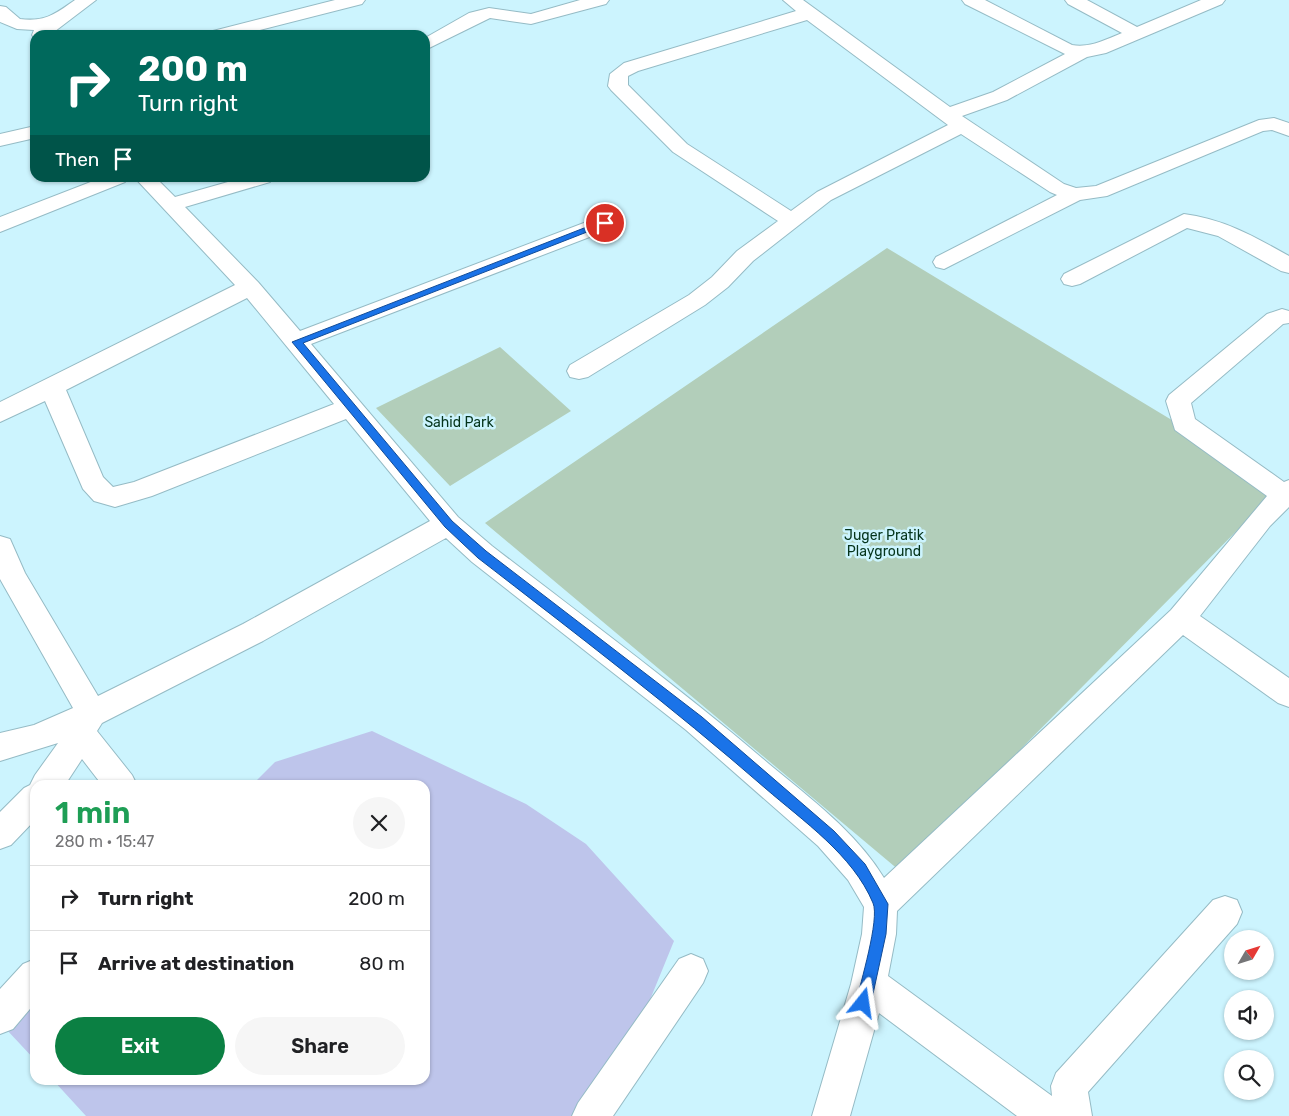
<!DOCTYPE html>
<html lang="en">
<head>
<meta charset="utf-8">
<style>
	body { margin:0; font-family:Rubik,sans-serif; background:#f6f6f6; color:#202124; height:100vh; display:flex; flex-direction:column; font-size:19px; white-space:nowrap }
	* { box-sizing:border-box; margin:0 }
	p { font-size:16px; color:#757577 }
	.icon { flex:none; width:28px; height:28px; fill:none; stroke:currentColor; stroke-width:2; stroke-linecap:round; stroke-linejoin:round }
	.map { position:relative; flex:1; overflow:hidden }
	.panel { position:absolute; left:30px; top:780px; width:400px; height:305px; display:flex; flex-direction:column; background:#fff; border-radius:15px; box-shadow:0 1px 4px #0004 }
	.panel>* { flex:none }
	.banner { position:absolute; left:30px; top:30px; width:400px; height:152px; border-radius:15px; box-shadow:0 1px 4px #0004; background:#00695c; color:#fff; overflow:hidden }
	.needle { width:32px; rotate:51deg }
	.controls { position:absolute; left:1224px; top:930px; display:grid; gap:10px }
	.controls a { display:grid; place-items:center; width:50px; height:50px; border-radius:50%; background:#fff; box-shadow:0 1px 4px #0004; font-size:25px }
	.pin { position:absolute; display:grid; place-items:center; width:42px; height:42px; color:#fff; margin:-21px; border:2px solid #fff; border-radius:50%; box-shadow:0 1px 5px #0007 }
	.me { position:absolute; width:55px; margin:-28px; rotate:15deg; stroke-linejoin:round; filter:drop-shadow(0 0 4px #0008) }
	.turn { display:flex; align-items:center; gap:18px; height:105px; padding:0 25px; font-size:22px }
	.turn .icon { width:65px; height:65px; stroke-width:2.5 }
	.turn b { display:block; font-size:35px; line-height:42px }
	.then { display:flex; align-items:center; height:48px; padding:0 25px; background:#0003; gap:10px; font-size:19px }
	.round { display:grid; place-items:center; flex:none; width:52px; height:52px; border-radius:26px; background:#f6f6f6 }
	.summary { display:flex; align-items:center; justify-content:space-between; height:85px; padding:0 25px }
	h1 { font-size:30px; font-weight:600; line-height:38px; color:#1e9e55 }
	.action { display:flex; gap:10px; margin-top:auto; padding:10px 25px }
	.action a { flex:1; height:58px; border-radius:30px; background:#0b8043; color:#fff; font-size:20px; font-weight:600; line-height:58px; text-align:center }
	.action a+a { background:#f6f6f6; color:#202124 }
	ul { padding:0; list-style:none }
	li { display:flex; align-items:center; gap:15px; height:65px; padding:0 25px; border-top:1px solid #e0e0e0 }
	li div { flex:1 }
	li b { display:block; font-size:19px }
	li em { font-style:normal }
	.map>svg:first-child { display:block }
	.green { fill:#b2ceba }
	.water { fill:#bec5eb }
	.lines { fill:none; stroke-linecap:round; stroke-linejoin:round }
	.minor-casing { stroke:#95bbc5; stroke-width:2 }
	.minor { fill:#fff; fill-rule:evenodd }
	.route { fill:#1a73e8; stroke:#114b97 }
	.labels { text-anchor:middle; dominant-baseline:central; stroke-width:5; stroke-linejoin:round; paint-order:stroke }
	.park-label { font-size:14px; fill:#05341b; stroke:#ccf4fe }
</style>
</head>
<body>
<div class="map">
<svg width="1289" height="1116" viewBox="0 0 1289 1116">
	<rect width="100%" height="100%" fill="#ccf4fe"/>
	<!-- green -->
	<path class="green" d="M887,248L1281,486L900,871L485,523Z
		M500,347L571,411L450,486L376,408Z"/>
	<!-- water -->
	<path class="water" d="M372,731L526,804L586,844L674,941L625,1061L580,1116H86L53,1080H425V785H252L275,762Z
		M35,1000V1060L6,1029Z"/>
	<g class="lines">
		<defs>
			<path id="minor" d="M75,0H96L50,35H35V39L32,35L34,30L17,29L0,22V6L6,7L20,19C46,22 55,14 75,0Z
				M335,0H365L362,4L240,35H210L213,31Z
				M580,0H609L606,4L531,24L490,18L425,50V38L469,13L489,8L531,14Z
				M783,0H803L950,107L993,92L1065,54L965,4L962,0H985L1072,45C1090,48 1105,40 1122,33L1068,4L1065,0H1087L1137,27L1201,0H1225L1222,4L1106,53L1087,57L1007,100L962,116L1064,184L1076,188L1096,186L1259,120L1274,118L1289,123V136L1272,130L1263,131L1107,196L1080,200L944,269L936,267L933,262L936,257L1057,195L1050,192L961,134L831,200L753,261L728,287L705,305L588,377L579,379L570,377L567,371L570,365L689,295L712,277L737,251L778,221L673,152L611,90L608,86L610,74L624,63L796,11ZM807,20L948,125L817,192L791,211L687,144L628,85V76L638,71Z
				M35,126V138L0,146V134Z
				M101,178H128L125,182L0,232V217Z
				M135,178H156L175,197L242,178H273L270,182L185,207L258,282L300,331L597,218L605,216L613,218L616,223L613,228L311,344L458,517L492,546C585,618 680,688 769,764C811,799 856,832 884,878L1171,610L1267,496L1175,430L1166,401L1169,395L1267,314L1282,309L1289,311V323L1283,324L1191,403L1195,419L1284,482L1289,480V507L1270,526L1200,616L1289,678V707L1278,703L1183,635L897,911L896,934L888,976L1052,1096L1051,1086L1056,1073L1213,900L1225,896L1237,900L1242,912L1237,924L1088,1092L1092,1116H1017L879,1013L850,1116H812L851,984L862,934L864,907L848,880L818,846L686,730L472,562L446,538L263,641L102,723L97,731L132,775L137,785H102L82,759L65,785H35V820L11,845L0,849V812L24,788L30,785L35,775L58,743L0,761V733L34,725L73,708L0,579V536L10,539L25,573L98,696L243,624L430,521L346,419L152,496L115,507L94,501L83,489L45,401L0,422V402L235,285ZM247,298L334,404L134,482L113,487L103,477L66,390Z
				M1184,214C1224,219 1255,237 1289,256V273L1281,271L1218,236L1187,228L1080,284L1072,286L1064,284L1061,279L1064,274Z
				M691,954L703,959L708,971L703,983L613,1116H572L578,1103L679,959Z
				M35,959V1003L13,1029L0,1034V989L23,964Z"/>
		</defs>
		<!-- minor casing -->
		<use href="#minor" class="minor-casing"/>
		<!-- minor -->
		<use href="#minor" class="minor"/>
	</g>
	<!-- route -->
	<path class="route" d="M602,221L610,223L303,343L452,521L486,551L702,717L834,831L865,864L888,904L886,934L871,1003L868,1008L863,1011L858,1008L856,1003C860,984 880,919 873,903C853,855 803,821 765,788C672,707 575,633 478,558L445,527L292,342Z"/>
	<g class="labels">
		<!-- park labels -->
		<g class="park-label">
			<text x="459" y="422">Sahid Park</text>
			<text x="884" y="535">Juger Pratik<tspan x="884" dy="16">Playground</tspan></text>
		</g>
	</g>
</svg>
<div class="controls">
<a><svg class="needle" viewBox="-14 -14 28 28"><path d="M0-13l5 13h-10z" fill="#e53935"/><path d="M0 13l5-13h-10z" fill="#757577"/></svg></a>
<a><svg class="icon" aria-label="sound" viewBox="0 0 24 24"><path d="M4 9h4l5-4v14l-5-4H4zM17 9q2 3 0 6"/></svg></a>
<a><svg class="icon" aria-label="search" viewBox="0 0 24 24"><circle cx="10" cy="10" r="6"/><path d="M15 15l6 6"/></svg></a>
</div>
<div class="pin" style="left:605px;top:223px;background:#d93025"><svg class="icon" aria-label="arrive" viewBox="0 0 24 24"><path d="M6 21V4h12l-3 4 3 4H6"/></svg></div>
<svg class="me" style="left:863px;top:1003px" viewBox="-20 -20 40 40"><path d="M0-17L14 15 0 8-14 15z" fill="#1a73e8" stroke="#fff" stroke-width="4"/></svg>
<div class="banner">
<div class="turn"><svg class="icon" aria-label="right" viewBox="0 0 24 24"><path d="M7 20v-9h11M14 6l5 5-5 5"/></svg><div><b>200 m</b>Turn right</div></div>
<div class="then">Then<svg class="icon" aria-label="arrive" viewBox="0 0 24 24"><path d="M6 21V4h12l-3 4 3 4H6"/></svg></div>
</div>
<section class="panel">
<div class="summary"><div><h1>1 min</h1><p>280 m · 15:47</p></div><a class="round"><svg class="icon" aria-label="close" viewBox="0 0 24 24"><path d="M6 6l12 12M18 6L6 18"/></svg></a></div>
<ul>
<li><svg class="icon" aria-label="right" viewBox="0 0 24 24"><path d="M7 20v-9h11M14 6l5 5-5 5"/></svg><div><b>Turn right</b></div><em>200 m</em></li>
<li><svg class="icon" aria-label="arrive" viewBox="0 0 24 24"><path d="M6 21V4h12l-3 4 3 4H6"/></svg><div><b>Arrive at destination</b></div><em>80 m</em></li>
</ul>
<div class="action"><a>Exit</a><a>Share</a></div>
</section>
</div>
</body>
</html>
